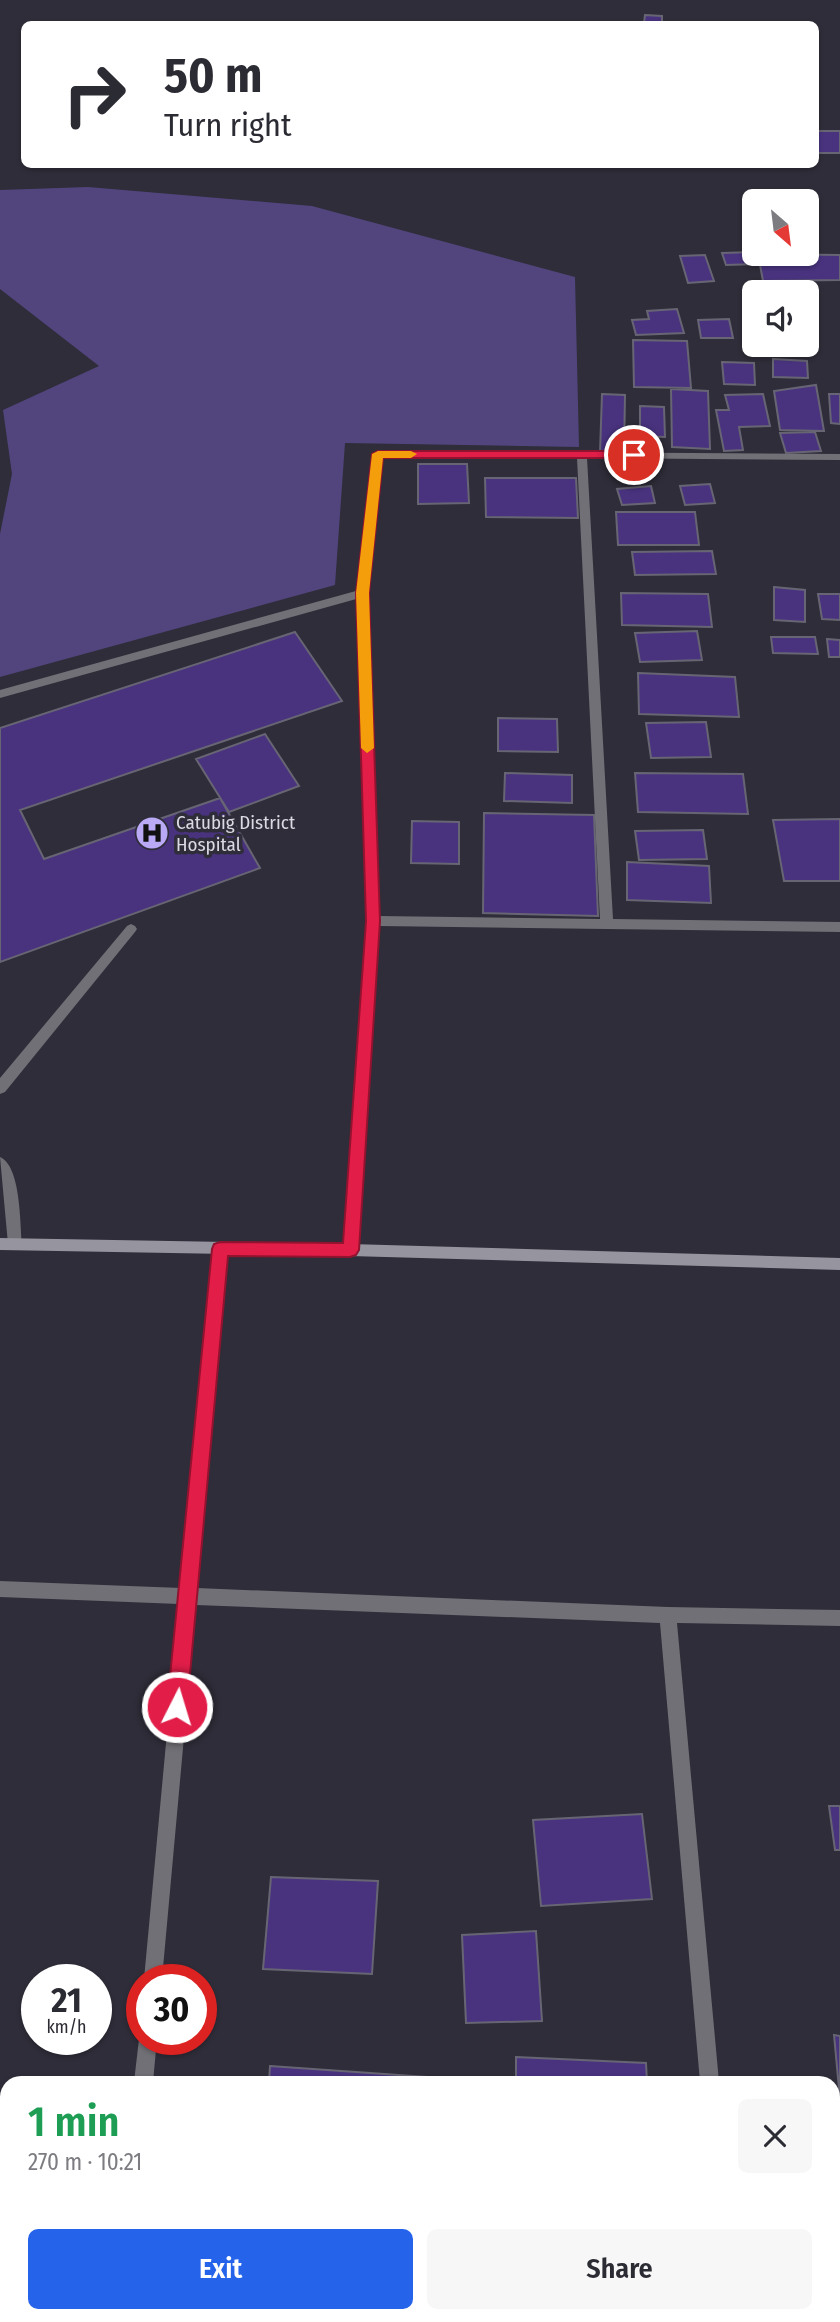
<!DOCTYPE html>
<html lang="en">
<head>
<meta charset="utf-8">
<style>
	body { margin:0; font-family:"Fira Sans Condensed",sans-serif; background:#f7f7f7; color:#2b2b33; height:100vh; display:flex; flex-direction:column; font-size:26px; white-space:nowrap }
	* { box-sizing:border-box; margin:0 }
	p { font-size:23px; color:#7c7c81 }
	.icon { flex:none; width:38px; height:38px; fill:none; stroke:currentColor; stroke-width:2; stroke-linecap:round; stroke-linejoin:round }
	.map { position:relative; flex:1; overflow:hidden }
	.drawer { position:absolute; left:0px; top:2076px; width:840px; height:247px; display:flex; flex-direction:column; background:#fff; border-radius:21px 21px 0 0; box-shadow:0 2px 5px #0004 }
	.drawer>* { flex:none }
	.hud { position:absolute; left:21px; top:21px; width:798px; height:147px; border-radius:10px; box-shadow:0 2px 5px #0004; background:#fff; color:#2b2b33; overflow:hidden }
	.needle { width:46px; rotate:152deg }
	.tools { position:absolute; left:742px; top:189px; display:grid; gap:14px }
	.tools a { display:grid; place-items:center; width:77px; height:77px; border-radius:10px; background:#fff; box-shadow:0 2px 5px #0004; font-size:35px }
	.speed { position:absolute; left:21px; top:1964px; display:flex; gap:14px; font-size:35px; font-weight:700; text-align:center }
	.speed>* { display:grid; place-content:center; width:91px; height:91px; border-radius:50%; background:#fff; box-shadow:0 2px 5px #0004; line-height:1 }
	.speed small { font-size:18px; font-weight:400 }
	.speed .limit { border:10px solid #d22; background:#fff; color:#111 }
	.pin { position:absolute; display:grid; place-items:center; width:60px; height:60px; color:#fff; margin:-30px; border:4px solid #fff; border-radius:50%; box-shadow:0 2px 7px #0007 }
	.me { position:absolute; width:77px; margin:-38px; rotate:5deg; stroke-linejoin:round; filter:drop-shadow(0 0 5px #0008) }
	.turn { display:flex; align-items:center; gap:24px; height:147px; padding:0 28px; font-size:32px }
	.turn .icon { width:91px; height:91px; stroke-width:2.5 }
	.turn b { display:block; font-size:49px; line-height:60px }
	.round { display:grid; place-items:center; flex:none; width:74px; height:74px; border-radius:10px; background:#f7f7f7 }
	.head { display:flex; align-items:center; justify-content:space-between; height:119px; padding:0 28px }
	h1 { font-size:42px; font-weight:600; line-height:52px; color:#1e9e55 }
	.primary-button { display:flex; gap:14px; margin-top:auto; padding:14px 28px }
	.primary-button a { flex:1; height:80px; border-radius:10px; background:#2563eb; color:#fff; font-size:28px; font-weight:600; line-height:80px; text-align:center }
	.primary-button a+a { background:#f7f7f7; color:#2b2b33 }
	.map>svg:first-child { display:block }
	.green { fill:#52457d }
	.building { fill:#49337f; stroke:#676573; stroke-width:2 }
	.lines { fill:none; stroke-linecap:round; stroke-linejoin:round }
	.lane { fill:#717076; fill-rule:evenodd }
	.street { fill:#717076; fill-rule:evenodd }
	.secondary { fill:#96949e; fill-rule:evenodd }
	.route { fill:#e11d48; stroke:#92132f; stroke-width:2 }
	.slow { fill:#f59e0b }
	.labels { text-anchor:middle; dominant-baseline:central; stroke-width:7; stroke-linejoin:round; paint-order:stroke }
	.poi-label { font-size:19px; fill:#dbd9e2; stroke:#2f2d39; text-anchor:start }
</style>
</head>
<body>
<div class="map">
<svg width="840" height="2322" viewBox="0 0 840 2322">
	<rect width="100%" height="100%" fill="#2f2d39"/>
	<!-- green -->
	<path class="green" d="M88,187L312,206L575,277L579,447L345,443L335,585L0,677V534L12,474L3,410L99,366L0,289V190Z"/>
	<!-- building -->
	<path class="building" d="M645,15L662,16V23H644Z
		M816,131H840V153H816Z
		M754,252L757,264L726,265L722,253Z
		M758,254L840,255V280L763,281Z
		M705,255L714,281L688,283L680,256Z
		M677,309L684,333L636,335L632,320L649,319L647,311Z
		M729,319L733,338H701L698,320Z
		M633,340L687,341L691,388L634,387Z
		M773,359L807,361L808,378L773,377Z
		M722,362L754,363L755,385L724,384Z
		M816,385L824,431L780,430L774,391Z
		M671,389L708,391L710,449L672,447Z
		M602,394L625,395L624,453L600,452Z
		M763,394L770,426L739,427L743,450L724,451L716,410H729L725,395Z
		M829,394H840V424L831,423Z
		M640,406L664,407L665,437L640,436Z
		M815,432L821,451L786,453L780,433Z
		M418,464H467L469,503L418,504Z
		M485,478H576L578,518L486,517Z
		M710,484L715,503L685,505L680,486Z
		M651,486L655,503L622,505L617,489Z
		M616,512H695L699,545H618Z
		M712,551L716,574L635,575L632,552Z
		M774,587L805,590V622L774,620Z
		M621,593L708,594L712,627L622,625Z
		M818,594H840V620L822,619Z
		M697,631L702,660L640,662L635,633Z
		M295,632L342,701L20,810L44,859L220,798L260,868L0,962V728Z
		M771,637H815L818,654L773,653Z
		M827,639L840,640V657H829Z
		M638,673L735,677L739,717L639,714Z
		M498,718L557,719L558,752L498,751Z
		M706,722L711,757L651,758L646,723Z
		M265,734L299,786L229,812L196,759Z
		M505,773L572,775V803L504,801Z
		M635,773L743,774L748,814L638,812Z
		M484,813L594,815L598,916L483,913Z
		M840,819V881H784L773,820Z
		M412,821L459,822V864L411,863Z
		M703,830L707,859L639,860L635,831Z
		M627,862L709,866L711,903L627,900Z
		M829,1806H840V1850H835Z
		M642,1814L652,1899L541,1906L533,1820Z
		M271,1877L378,1881L372,1974L263,1969Z
		M536,1931L542,2021L466,2023L462,1935Z
		M834,2035L840,2036V2099Z
		M516,2057L646,2063L647,2082H516Z
		M270,2066L441,2078V2082H269Z"/>
	<g class="lines">
		<!-- lane -->
		<path class="lane" d="M363,589L367,590V596L0,698V690Z
			M131,924L135,926L137,929L135,932L5,1092L0,1094V1078L127,926Z
			M0,1157C21,1166 20,1223 22,1244L20,1248L15,1250L10,1248L8,1244Z"/>
		<!-- street -->
		<path class="street" d="M378,451L840,454V460L587,458L613,919L840,922V932L379,926L357,1250L355,1255L350,1256L345,1255L343,1250L367,921L358,593L373,454ZM383,457L577,458L600,919L379,916L368,593Z
			M220,1243L225,1245L227,1249L197,1588L668,1607L840,1610V1626L677,1623L719,2082H700L660,1623L196,1605L162,1979H144L179,1604L0,1597V1581L181,1588L213,1249L215,1245Z
			M142,2032V2039H157L153,2082H134L139,2039Z
			M114,2315H134L133,2322H113Z
			M720,2315H740L741,2322H721Z"/>
		<!-- secondary -->
		<path class="secondary" d="M0,1238L350,1244L840,1258V1270L350,1256L0,1250Z"/>
	</g>
	<!-- route -->
	<path class="route" d="M378,451H634L639,455L634,458H383L369,593L380,921L359,1250L356,1255L350,1257L228,1256L187,1707L184,1714L177,1716L170,1714L167,1707L212,1249L214,1244L220,1242L343,1243L366,921L356,593L372,454Z"/>
	<!-- slow -->
	<path class="slow" d="M378,451H411L417,454L411,458H383L369,593L374,748L367,753L361,748L356,593L372,454Z"/>
	<!-- icons -->
	<defs>
		<symbol id="hospital-disc" viewBox="-11 -11 22 22"><circle r="9.5" fill="#baaaf6" stroke="#2f2d39"/><path d="M-5-5h3v3.5h4V-5h3V5h-3V1.5h-4V5h-3Z" fill="#111"/></symbol>
	</defs>
	<g fill-rule="evenodd">
		<use href="#hospital-disc" x="133" y="814" width="38" height="38"/>
	</g>
	<g class="labels">
		<!-- poi labels -->
		<g class="poi-label">
			<text x="176" y="822">Catubig District<tspan x="176" dy="22">Hospital</tspan></text>
		</g>
	</g>
</svg>
<div class="tools">
<a><svg class="needle" viewBox="-14 -14 28 28"><path d="M0-13l5 13h-10z" fill="#e53935"/><path d="M0 13l5-13h-10z" fill="#7c7c81"/></svg></a>
<a><svg class="icon" aria-label="sound" viewBox="0 0 24 24"><path d="M4 9h4l5-4v14l-5-4H4zM17 9q2 3 0 6"/></svg></a>
</div>
<div class="speed"><div>21<small>km/h</small></div><div class="limit">30</div></div>
<div class="pin" style="left:634px;top:455px;background:#d93025"><svg class="icon" aria-label="arrive" viewBox="0 0 24 24"><path d="M6 21V4h12l-3 4 3 4H6"/></svg></div>
<svg class="me" style="left:177px;top:1707px" viewBox="-20 -20 40 40"><circle r="17" fill="#e11d48" stroke="#fff" stroke-width="3"/><path d="M0-11L8 9 0 5-8 9z" fill="#fff"/></svg>
<div class="hud">
<div class="turn"><svg class="icon" aria-label="right" viewBox="0 0 24 24"><path d="M7 20v-9h11M14 6l5 5-5 5"/></svg><div><b>50 m</b>Turn right</div></div>
</div>
<section class="drawer">
<div class="head"><div><h1>1 min</h1><p>270 m · 10:21</p></div><a class="round"><svg class="icon" aria-label="close" viewBox="0 0 24 24"><path d="M6 6l12 12M18 6L6 18"/></svg></a></div>
<div class="primary-button"><a>Exit</a><a>Share</a></div>
</section>
</div>
</body>
</html>
